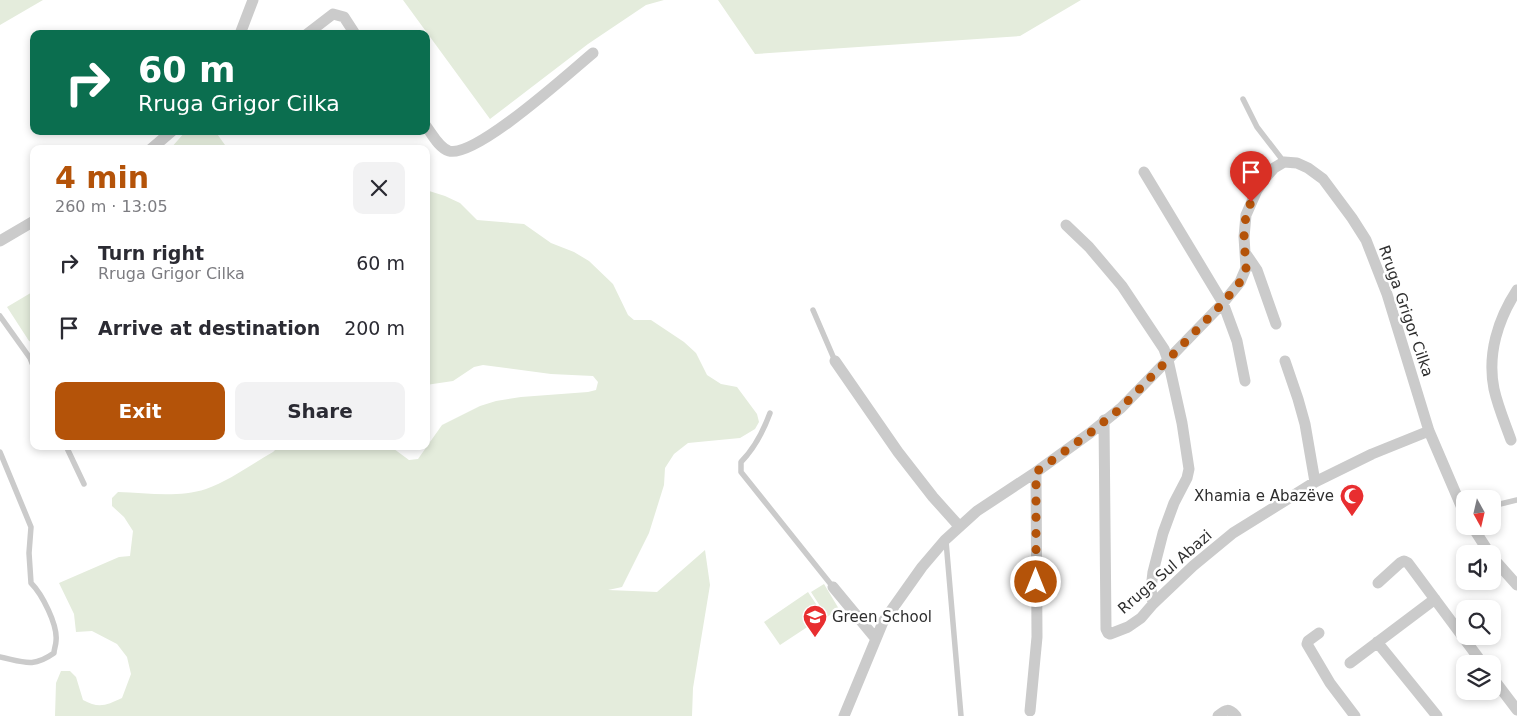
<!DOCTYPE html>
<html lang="en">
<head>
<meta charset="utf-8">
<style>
	body { margin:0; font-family:"DejaVu Sans",sans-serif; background:#f2f2f3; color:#2b2b33; height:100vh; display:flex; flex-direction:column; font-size:19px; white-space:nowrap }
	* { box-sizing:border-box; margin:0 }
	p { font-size:16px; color:#7c7c81 }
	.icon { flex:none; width:28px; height:28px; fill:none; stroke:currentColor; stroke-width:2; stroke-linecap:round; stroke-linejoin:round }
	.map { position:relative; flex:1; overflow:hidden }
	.panel { position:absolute; left:30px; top:145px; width:400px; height:305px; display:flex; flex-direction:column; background:#fff; border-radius:10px; box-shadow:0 2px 8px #0003 }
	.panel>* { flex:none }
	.top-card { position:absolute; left:30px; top:30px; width:400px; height:105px; border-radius:10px; box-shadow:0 2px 8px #0003; background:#0b6e4f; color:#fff; overflow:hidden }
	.needle { width:32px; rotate:172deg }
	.tools { position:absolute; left:1456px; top:490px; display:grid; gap:10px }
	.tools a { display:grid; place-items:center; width:45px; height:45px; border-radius:10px; background:#fff; box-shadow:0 2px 8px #0003; font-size:25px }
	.pin { position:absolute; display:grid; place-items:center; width:42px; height:42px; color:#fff; margin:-51px -21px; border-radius:50% 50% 50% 0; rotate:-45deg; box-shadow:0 0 5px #0007 }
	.pin .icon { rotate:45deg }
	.me { position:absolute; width:55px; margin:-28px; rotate:0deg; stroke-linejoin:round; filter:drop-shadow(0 0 4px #0008) }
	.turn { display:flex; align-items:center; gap:18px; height:105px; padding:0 25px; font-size:22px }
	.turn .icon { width:65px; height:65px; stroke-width:2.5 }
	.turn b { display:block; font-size:35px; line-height:42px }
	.round { display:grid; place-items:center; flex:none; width:52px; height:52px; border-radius:10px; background:#f2f2f3 }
	.headline { display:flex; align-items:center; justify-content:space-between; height:85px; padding:0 25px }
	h1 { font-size:30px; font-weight:800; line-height:38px; color:#b45309 }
	.action { display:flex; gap:10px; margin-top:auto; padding:10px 25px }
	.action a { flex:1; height:58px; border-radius:10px; background:#b45309; color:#fff; font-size:20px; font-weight:800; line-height:58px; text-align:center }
	.action a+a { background:#f2f2f3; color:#2b2b33 }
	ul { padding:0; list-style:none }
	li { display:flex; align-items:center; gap:15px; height:65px; padding:0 25px }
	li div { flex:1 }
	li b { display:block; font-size:19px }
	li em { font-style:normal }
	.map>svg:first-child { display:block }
	.green { fill:#e4ecdc }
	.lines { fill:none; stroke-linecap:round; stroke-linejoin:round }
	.lane { stroke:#cbcbcb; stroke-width:5.5 }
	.street { stroke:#cbcbcb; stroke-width:11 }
	.route { stroke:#b45309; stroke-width:9; stroke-dasharray:0 16.2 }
	.labels { text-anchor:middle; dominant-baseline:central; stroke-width:5; stroke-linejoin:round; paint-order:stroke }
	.street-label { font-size:15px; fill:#2e2e2e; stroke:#fff }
	.poi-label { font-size:15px; fill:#2e2e2e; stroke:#fff; text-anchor:end }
</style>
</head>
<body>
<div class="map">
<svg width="1517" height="716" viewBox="0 0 1517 716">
	<rect width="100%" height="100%" fill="#fff"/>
	<!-- green -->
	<path class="green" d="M0,0H43L0,25Z
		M403,0H664L646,5L588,44L490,119Z
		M718,0H1081L1020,36L755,54Z
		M186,131H215L225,145L252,149H170Z
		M426,190L445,196L460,203L477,220L524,224L551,243L574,252L589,261L613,284L628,315L634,320H651L684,342L696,353L707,375L721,384L737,387L757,414L759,422L755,429L740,438L688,443L674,454L665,468L664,485L649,533L622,587L608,590L657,592L705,550L710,585L693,688L692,716H55L56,683L61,671H70L76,677L83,700C99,709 107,705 122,698L131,674L127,657L117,644L92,631L76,632L74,614L59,583L119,557L130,556L133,531L124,517L112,506V498L118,492C147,493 178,498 206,489C229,481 252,464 273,452L279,446H390L409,460L418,459L442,425L480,406L496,401L521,397L588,392L596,390L598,382L593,376L551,374L483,365L474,367L453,381L426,385Z
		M34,291V343L29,341L7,307Z
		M824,584L839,609L827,617L811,592Z
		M808,592L824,616L780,645L764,622Z"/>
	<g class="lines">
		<!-- lane -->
		<path class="lane" d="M1243,99L1257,127L1284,162
			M813,310L835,361
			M0,316L30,358L34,368
			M770,413C763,432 755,448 741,462V472L833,587
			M66,446L84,484
			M0,452L31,527L29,553L31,583C42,594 58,625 56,641C56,645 54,649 54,653C33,668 24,662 0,657
			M1492,506L1517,500
			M946,541L961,716"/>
		<!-- street -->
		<path class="street" d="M240,34L253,0
			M307,34L333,14L344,17L355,34
			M426,126C432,134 439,148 449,151C476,158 570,72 593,53
			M151,149L172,131
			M1144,172L1223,303L1237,341L1245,381
			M1066,225L1089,247L1122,286L1164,349L1168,360L1182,423L1189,469L1187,478L1174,503L1163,533L1153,572L1151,589L1153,604
			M0,241L34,221
			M1246,254L1257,270L1276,324
			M835,361L898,452L933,497L959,526
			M1285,361L1298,399L1305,424L1315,482
			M1104,420L1106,629L1108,633L1110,634L1128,627L1141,618L1153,604L1193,566L1233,533L1315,482L1372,454L1429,431
			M1511,440C1505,423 1498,407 1494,389C1487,354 1498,319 1517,290
			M1472,526L1490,554
			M1492,557L1517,585
			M1378,583L1400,563L1404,561L1408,563L1483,664
			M833,587L876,639
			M1319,633L1308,641L1307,644L1330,683L1355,716
			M1377,642L1437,716
			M1350,663L1435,599
			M1492,677L1517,710
			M1030,711L1037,637L1036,472
			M844,716L883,622L922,567L945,540L977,511L1036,472L1090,433L1121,408L1223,303L1240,282L1246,268L1244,237L1246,215L1257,190L1266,177L1274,168L1284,162L1297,163L1308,168L1323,179L1352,218L1366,240L1387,294L1429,431L1465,515
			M1218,716C1226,709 1229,708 1236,716"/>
	</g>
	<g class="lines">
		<!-- route -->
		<path class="route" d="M1036,582V472L1090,433L1121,408L1223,303L1240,282L1246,268L1244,237L1245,224L1246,215L1251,202"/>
	</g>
	<!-- icons -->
	<defs>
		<symbol id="mosque-pin" viewBox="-11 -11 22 30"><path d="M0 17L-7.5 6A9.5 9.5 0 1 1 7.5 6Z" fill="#e82e30" stroke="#fff"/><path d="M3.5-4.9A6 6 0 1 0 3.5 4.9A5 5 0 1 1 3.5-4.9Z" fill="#fff"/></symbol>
		<symbol id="school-pin" viewBox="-11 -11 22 30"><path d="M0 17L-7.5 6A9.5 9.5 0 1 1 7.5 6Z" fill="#e82e30" stroke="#fff"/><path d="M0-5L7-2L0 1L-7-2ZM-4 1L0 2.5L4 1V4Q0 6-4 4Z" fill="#fff"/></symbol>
	</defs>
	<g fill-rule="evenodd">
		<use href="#mosque-pin" x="1338" y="482" width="28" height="38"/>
		<use href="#school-pin" x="801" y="603" width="28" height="38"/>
	</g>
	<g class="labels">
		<!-- street labels -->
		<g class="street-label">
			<text transform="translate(1406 311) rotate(71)">Rruga Grigor Cilka</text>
			<text transform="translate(1165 572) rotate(-41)">Rruga Sul Abazi</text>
		</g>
		<!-- poi labels -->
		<g class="poi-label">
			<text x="1334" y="496">Xhamia e Abazëve</text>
			<text x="832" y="617" text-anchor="start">Green School</text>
		</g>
	</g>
</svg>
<div class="tools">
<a><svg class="needle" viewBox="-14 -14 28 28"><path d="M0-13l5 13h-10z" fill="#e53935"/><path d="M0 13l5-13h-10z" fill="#7c7c81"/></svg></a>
<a><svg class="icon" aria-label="sound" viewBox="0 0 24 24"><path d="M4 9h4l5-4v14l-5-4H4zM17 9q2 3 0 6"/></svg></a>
<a><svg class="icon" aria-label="search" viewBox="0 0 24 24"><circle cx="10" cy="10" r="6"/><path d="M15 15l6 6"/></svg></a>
<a><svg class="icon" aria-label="layers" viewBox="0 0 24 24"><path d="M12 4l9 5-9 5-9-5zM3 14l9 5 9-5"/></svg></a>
</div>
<div class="pin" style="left:1251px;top:202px;background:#d93025"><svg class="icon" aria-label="arrive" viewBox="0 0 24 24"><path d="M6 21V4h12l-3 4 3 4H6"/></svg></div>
<svg class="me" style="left:1036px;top:582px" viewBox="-20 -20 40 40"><circle r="17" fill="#b45309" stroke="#fff" stroke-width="3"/><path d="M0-11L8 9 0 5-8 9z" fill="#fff"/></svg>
<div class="top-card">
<div class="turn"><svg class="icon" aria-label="right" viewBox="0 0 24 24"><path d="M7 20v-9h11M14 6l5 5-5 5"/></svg><div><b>60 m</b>Rruga Grigor Cilka</div></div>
</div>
<section class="panel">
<div class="headline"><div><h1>4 min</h1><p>260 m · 13:05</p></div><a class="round"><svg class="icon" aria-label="close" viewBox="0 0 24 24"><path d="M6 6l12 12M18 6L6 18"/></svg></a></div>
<ul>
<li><svg class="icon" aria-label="right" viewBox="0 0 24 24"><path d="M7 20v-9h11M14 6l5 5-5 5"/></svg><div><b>Turn right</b><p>Rruga Grigor Cilka</p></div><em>60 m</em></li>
<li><svg class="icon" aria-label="arrive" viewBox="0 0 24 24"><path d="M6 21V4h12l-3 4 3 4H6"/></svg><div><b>Arrive at destination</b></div><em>200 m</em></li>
</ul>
<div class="action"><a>Exit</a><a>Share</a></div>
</section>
</div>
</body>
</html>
